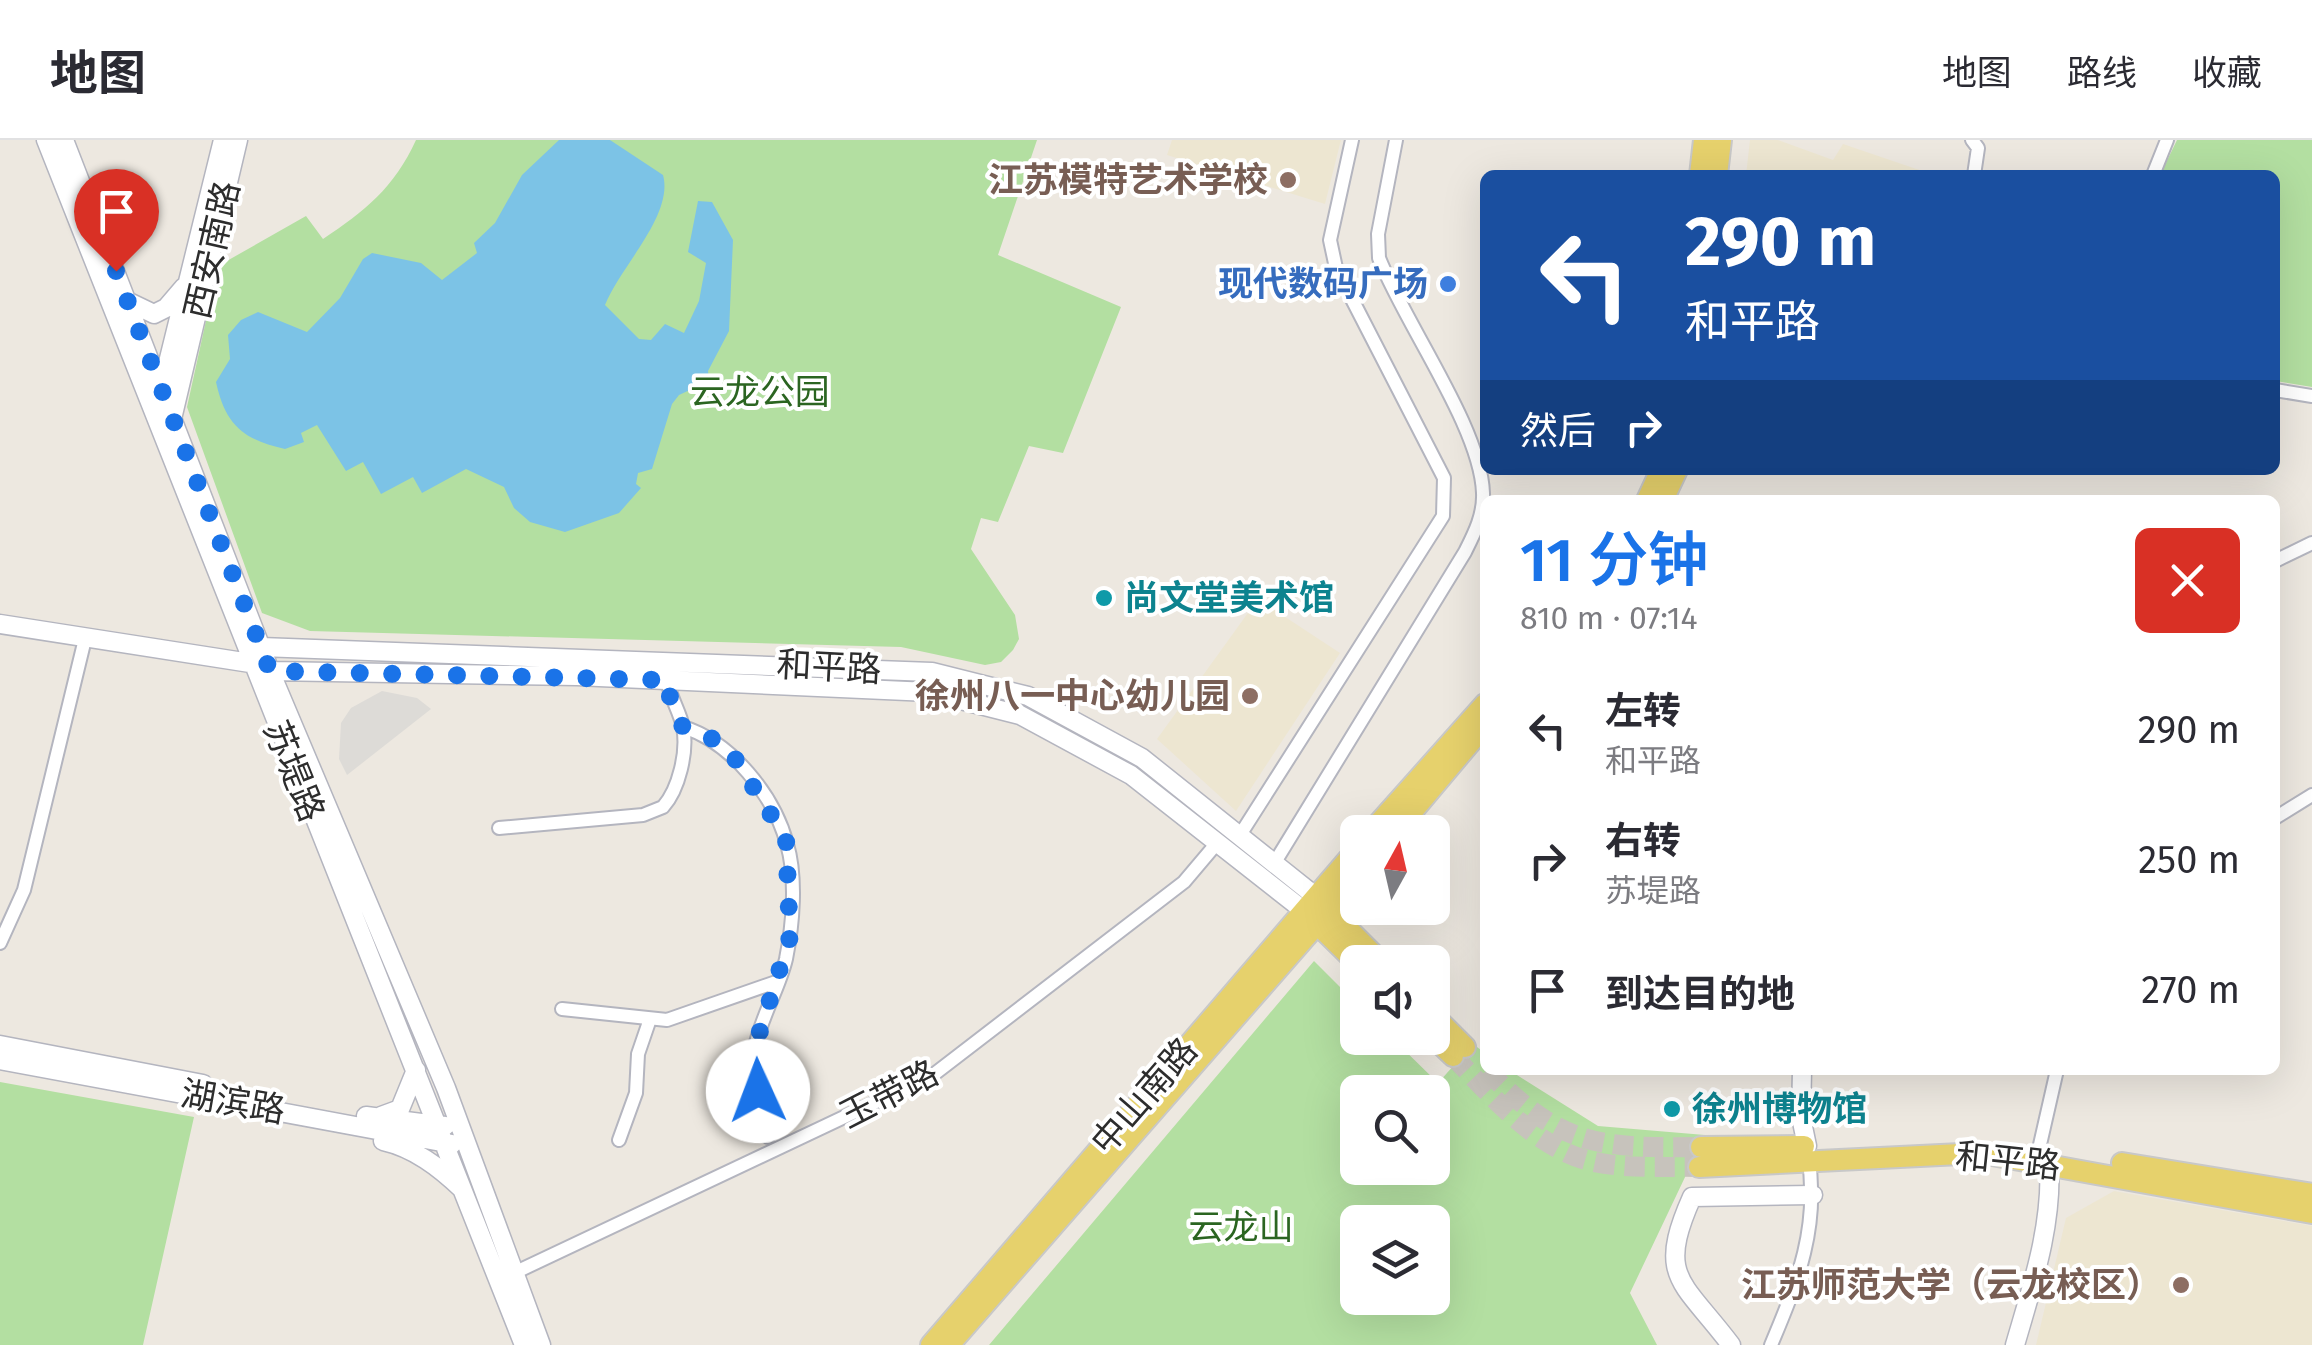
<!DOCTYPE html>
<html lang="zh">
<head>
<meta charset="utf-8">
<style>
	body { margin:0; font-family:"Fira Sans","Noto Sans SC",sans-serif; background:#f2f2f3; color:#2b2b33; height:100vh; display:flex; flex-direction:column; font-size:38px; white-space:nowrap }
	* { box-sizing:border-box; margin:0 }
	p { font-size:32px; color:#7c7c81 }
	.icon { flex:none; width:55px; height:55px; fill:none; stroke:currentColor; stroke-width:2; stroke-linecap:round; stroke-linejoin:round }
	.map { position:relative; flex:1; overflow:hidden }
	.sheet { position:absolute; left:1480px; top:355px; width:800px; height:580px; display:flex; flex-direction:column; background:#fff; border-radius:15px; box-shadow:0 10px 40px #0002 }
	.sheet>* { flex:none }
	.guide { position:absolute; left:1480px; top:30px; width:800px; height:305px; border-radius:15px; box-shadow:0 10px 40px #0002; background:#1a4fa0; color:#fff; overflow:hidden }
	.needle { width:65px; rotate:8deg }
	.buttons { position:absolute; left:1340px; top:675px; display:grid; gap:20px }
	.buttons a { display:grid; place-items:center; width:110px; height:110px; border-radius:15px; background:#fff; box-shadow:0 10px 40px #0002; font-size:50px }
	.pin { position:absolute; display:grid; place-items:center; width:85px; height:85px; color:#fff; margin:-102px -42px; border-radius:50% 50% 50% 0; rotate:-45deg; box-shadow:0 0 10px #0007 }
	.pin .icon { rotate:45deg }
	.me { position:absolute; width:110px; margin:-55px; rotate:358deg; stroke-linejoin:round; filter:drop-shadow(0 0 8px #0008) }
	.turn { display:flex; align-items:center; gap:35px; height:210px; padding:0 40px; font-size:45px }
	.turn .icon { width:130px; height:130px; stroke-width:2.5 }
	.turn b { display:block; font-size:70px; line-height:85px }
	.then { display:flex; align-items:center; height:95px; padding:0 40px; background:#0003; gap:20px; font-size:38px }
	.round { display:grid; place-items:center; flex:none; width:105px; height:105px; border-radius:15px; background:#f2f2f3 }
	.overview { display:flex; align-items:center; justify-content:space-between; height:170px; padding:0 40px }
	h1 { font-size:60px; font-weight:600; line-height:75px; color:#1a73e8 }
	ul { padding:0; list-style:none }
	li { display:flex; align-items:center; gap:30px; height:130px; padding:0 40px }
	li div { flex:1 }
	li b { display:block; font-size:38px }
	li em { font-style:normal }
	header { display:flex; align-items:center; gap:60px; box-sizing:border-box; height:140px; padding:0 50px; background:#fff; border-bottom:2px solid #e1e1e2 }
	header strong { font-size:48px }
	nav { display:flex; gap:55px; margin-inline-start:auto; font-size:35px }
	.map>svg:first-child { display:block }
	.education { fill:#ede6d1 }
	.green { fill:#b3dfa1; fill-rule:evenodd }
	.plaza { fill:#dddbd7 }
	.water { fill:#7cc3e6 }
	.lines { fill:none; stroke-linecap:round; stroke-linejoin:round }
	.primary-tunnel { stroke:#c7c3bc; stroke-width:20; stroke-dasharray:20 10; stroke-linecap:butt }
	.street-casing { stroke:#b4b5bf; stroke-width:16 }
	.secondary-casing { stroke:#b4b5bf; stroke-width:21 }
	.primary-casing { stroke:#c8c8c8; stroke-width:24 }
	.street { stroke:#fff; stroke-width:12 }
	.secondary { stroke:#fff; stroke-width:18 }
	.primary { stroke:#e6d16c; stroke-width:20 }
	.route { stroke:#1a73e8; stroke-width:18; stroke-dasharray:0 32.4 }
	.education-dot { fill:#8d6e63; stroke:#fff; stroke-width:4 }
	.shop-dot { fill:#3f7fe0; stroke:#fff; stroke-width:4 }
	.culture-dot { fill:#0f9aa8; stroke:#fff; stroke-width:4 }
	.labels { text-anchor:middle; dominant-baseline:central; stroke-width:8; stroke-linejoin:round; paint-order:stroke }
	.education-label { font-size:35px; font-weight:bold; fill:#785e54; stroke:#fff; text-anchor:end }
	.street-label { font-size:35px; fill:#2d2d2d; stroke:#fff }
	.shop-label { font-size:35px; font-weight:bold; fill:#366cbe; stroke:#fff; text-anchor:end }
	.park-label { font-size:35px; fill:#2b6521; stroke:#fff }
	.culture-label { font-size:35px; font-weight:bold; fill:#0d838f; stroke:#fff; text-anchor:start }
</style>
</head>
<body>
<header>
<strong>地图</strong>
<nav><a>地图</a><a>路线</a><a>收藏</a></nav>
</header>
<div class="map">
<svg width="2312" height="1205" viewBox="0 0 2312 1205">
	<rect width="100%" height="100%" fill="#ede8e0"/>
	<!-- education -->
	<path class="education" d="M1172,0H1341L1325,64L1167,15Z
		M1750,0H1778L1833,20L1843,4L1934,35H1746Z
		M1258,459L1340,513L1236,671L1157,599Z
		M2114,1051L2312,1086V1205H2036L2066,1078Z"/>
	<!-- green -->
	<path class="green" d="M416,0H1037L998,115L1121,167L1063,313L1029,306L998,382L981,378L971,409L1015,475L1019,499L1013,510L1001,522L985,525L901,507L310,491L262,473L187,267L218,126L306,76L323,99C365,71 394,48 416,0Z
		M2177,0H2312V247L2275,241V35H2160Z
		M1314,821L1357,864L1358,898H1392L1438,943L1473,904L1485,913V930H1509L1598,986L1705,995L1630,1153L1657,1205H989ZM1358,952H1432V1028H1358ZM1358,1082H1432V1158H1358Z
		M0,942L194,977L143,1205H0Z"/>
	<!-- plaza -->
	<path class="plaza" d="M382,551L417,558L431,569L347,635L339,619L341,583L351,568Z"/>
	<!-- water -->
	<path class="water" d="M559,0H610L663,35C674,75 620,127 605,165L639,199L651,200L665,184L684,193L699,161L706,123L688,112L698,61L712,62L733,100L729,191L708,231L709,241L679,255L672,264L652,329L638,333L636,344L641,348L619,373L565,392L530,382L514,368L504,347L466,329L422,353L413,337L381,354L363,322L346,331L317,285L301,293L304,302L285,309C243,300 225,284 216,242L230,219L228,195L241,180L258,172L307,192L340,158L363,119L372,113L421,123L442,140L477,113L474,103L495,83L522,35Z"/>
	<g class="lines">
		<!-- primary-tunnel -->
		<path class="primary-tunnel" d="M1453,916C1487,951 1522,992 1567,1013C1604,1031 1659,1026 1699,1027
			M1487,930C1560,1007 1599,1008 1701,1007"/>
		<defs>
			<path id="street" d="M1972,0L1978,8L1974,35
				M2153,35L2167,0
				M2275,250L2312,256
				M2275,421L2312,403
				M683,587C731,602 774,655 787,704C797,738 793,784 786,819C779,849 761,877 755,907C749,939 769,965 768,997
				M2275,678L2312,655
				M499,688L643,675L663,667C679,649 688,611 683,587C680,572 670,557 667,540
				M1240,695L1443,376L1444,338L1336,128L1330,100L1352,0
				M1275,722L1465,412C1474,394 1484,375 1483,353C1481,288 1405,184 1379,118L1378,94L1396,0
				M0,803L24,750L85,499
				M562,869L667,880L779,841
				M619,1000L636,953L638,914L650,879
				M2049,1022L2039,1009L2057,930
				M514,1133L933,935L1184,742L1217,703
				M1771,1205C1798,1141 1820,1086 1808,1015"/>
			<path id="secondary" d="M46,0L524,1205
				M64,0L270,531L446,948L541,1205
				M129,162L154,174L166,168L184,147
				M162,247L223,0
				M172,279L238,0
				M0,484L250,523L270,531L577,536L929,552L1020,575L1131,635L1303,770
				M256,514L261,507L932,532L1028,556L1142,618L1315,756
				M0,905L203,944
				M0,920L452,1004
				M1802,930L1801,977L1807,1006
				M366,976L445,986
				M381,976L400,969L416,930
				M383,1001C414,1008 439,1027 462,1049
				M1731,1205C1682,1140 1656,1138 1692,1057L1813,1055
				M2015,1205C2032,1146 2053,1085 2049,1022"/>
			<path id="primary" d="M1700,35L1704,0
				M1717,35L1721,0
				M1647,360L1661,330
				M1663,360L1677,330
				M1371,692L1485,564
				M1395,692L1485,585
				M1323,764L1381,822
				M1308,775L1358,824
				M1432,874L1465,907
				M1432,896L1453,916
				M1701,1007L1804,1006
				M2122,1023L2312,1054
				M1699,1027L1981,1013L2312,1073
				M931,1205L1358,708
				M949,1205L1358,737"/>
		</defs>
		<!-- street casing -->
		<use href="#street" class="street-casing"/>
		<!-- secondary casing -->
		<use href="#secondary" class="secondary-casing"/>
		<!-- primary casing -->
		<use href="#primary" class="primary-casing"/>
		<!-- street -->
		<use href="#street" class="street"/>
		<!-- secondary -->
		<use href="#secondary" class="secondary"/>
		<!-- primary -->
		<use href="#primary" class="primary"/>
	</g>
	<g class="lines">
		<!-- route -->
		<path class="route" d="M116,131L270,531L667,540L672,568L683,587L718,601L732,614L786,698L790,797L754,910L758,951"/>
	</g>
	<!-- markers -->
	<g class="education-dot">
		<circle cx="1288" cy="40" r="10"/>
		<circle cx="1250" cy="556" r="10"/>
		<circle cx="2181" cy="1145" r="10"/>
	</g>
	<circle class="shop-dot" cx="1448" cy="144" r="10"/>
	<g class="culture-dot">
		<circle cx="1104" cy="458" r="10"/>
		<circle cx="1672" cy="969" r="10"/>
	</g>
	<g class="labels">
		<!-- education labels -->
		<g class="education-label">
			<text x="1268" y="40">江苏模特艺术学校</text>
			<text x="1230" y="556">徐州八一中心幼儿园</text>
			<text x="2161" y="1145">江苏师范大学（云龙校区）</text>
		</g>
		<!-- street labels -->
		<g class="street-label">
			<text transform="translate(212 110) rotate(-77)">西安南路</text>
			<text transform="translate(829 527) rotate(3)">和平路</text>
			<text transform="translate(294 631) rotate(68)">苏堤路</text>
			<text transform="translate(889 954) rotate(-27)">玉带路</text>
			<text transform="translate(1144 956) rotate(-49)">中山南路</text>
			<text transform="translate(233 962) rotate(10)">湖滨路</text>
			<text transform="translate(2008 1021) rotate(6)">和平路</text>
		</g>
		<!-- shop labels -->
		<g class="shop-label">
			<text x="1428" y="144">现代数码广场</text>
		</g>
		<!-- park labels -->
		<g class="park-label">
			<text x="760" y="252">云龙公园</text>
			<text x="1241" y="1087">云龙山</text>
		</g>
		<!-- culture labels -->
		<g class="culture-label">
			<text x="1124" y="458">尚文堂美术馆</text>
			<text x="1692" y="969">徐州博物馆</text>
		</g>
	</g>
</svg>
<div class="buttons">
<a><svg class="needle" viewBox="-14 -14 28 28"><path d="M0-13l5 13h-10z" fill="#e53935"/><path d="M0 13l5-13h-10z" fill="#7c7c81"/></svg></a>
<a><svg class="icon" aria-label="sound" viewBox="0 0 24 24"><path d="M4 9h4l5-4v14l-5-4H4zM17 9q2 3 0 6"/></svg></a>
<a><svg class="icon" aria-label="search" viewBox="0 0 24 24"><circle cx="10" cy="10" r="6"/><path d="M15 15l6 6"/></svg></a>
<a><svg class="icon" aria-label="layers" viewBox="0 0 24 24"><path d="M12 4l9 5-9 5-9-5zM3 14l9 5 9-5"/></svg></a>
</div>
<div class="pin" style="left:116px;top:131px;background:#d93025"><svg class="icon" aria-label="arrive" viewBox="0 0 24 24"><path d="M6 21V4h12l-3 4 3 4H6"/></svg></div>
<svg class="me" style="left:758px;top:951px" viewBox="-20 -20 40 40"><circle r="19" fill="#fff"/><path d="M0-13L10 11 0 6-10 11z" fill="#1a73e8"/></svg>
<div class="guide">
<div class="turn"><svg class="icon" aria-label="left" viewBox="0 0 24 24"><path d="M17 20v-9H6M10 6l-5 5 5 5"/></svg><div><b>290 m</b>和平路</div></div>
<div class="then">然后<svg class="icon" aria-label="right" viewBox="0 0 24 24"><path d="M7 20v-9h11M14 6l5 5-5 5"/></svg></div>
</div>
<section class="sheet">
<div class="overview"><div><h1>11 分钟</h1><p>810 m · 07:14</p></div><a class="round" style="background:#d93025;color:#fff"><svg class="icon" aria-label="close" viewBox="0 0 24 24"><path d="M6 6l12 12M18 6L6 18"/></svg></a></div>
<ul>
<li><svg class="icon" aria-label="left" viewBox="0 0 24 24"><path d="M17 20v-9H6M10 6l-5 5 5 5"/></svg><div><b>左转</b><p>和平路</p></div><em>290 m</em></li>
<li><svg class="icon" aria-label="right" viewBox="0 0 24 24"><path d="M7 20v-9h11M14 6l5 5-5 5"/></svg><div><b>右转</b><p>苏堤路</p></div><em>250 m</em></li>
<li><svg class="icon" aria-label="arrive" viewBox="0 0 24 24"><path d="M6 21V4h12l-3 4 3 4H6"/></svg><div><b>到达目的地</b></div><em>270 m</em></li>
</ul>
</section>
</div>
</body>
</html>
